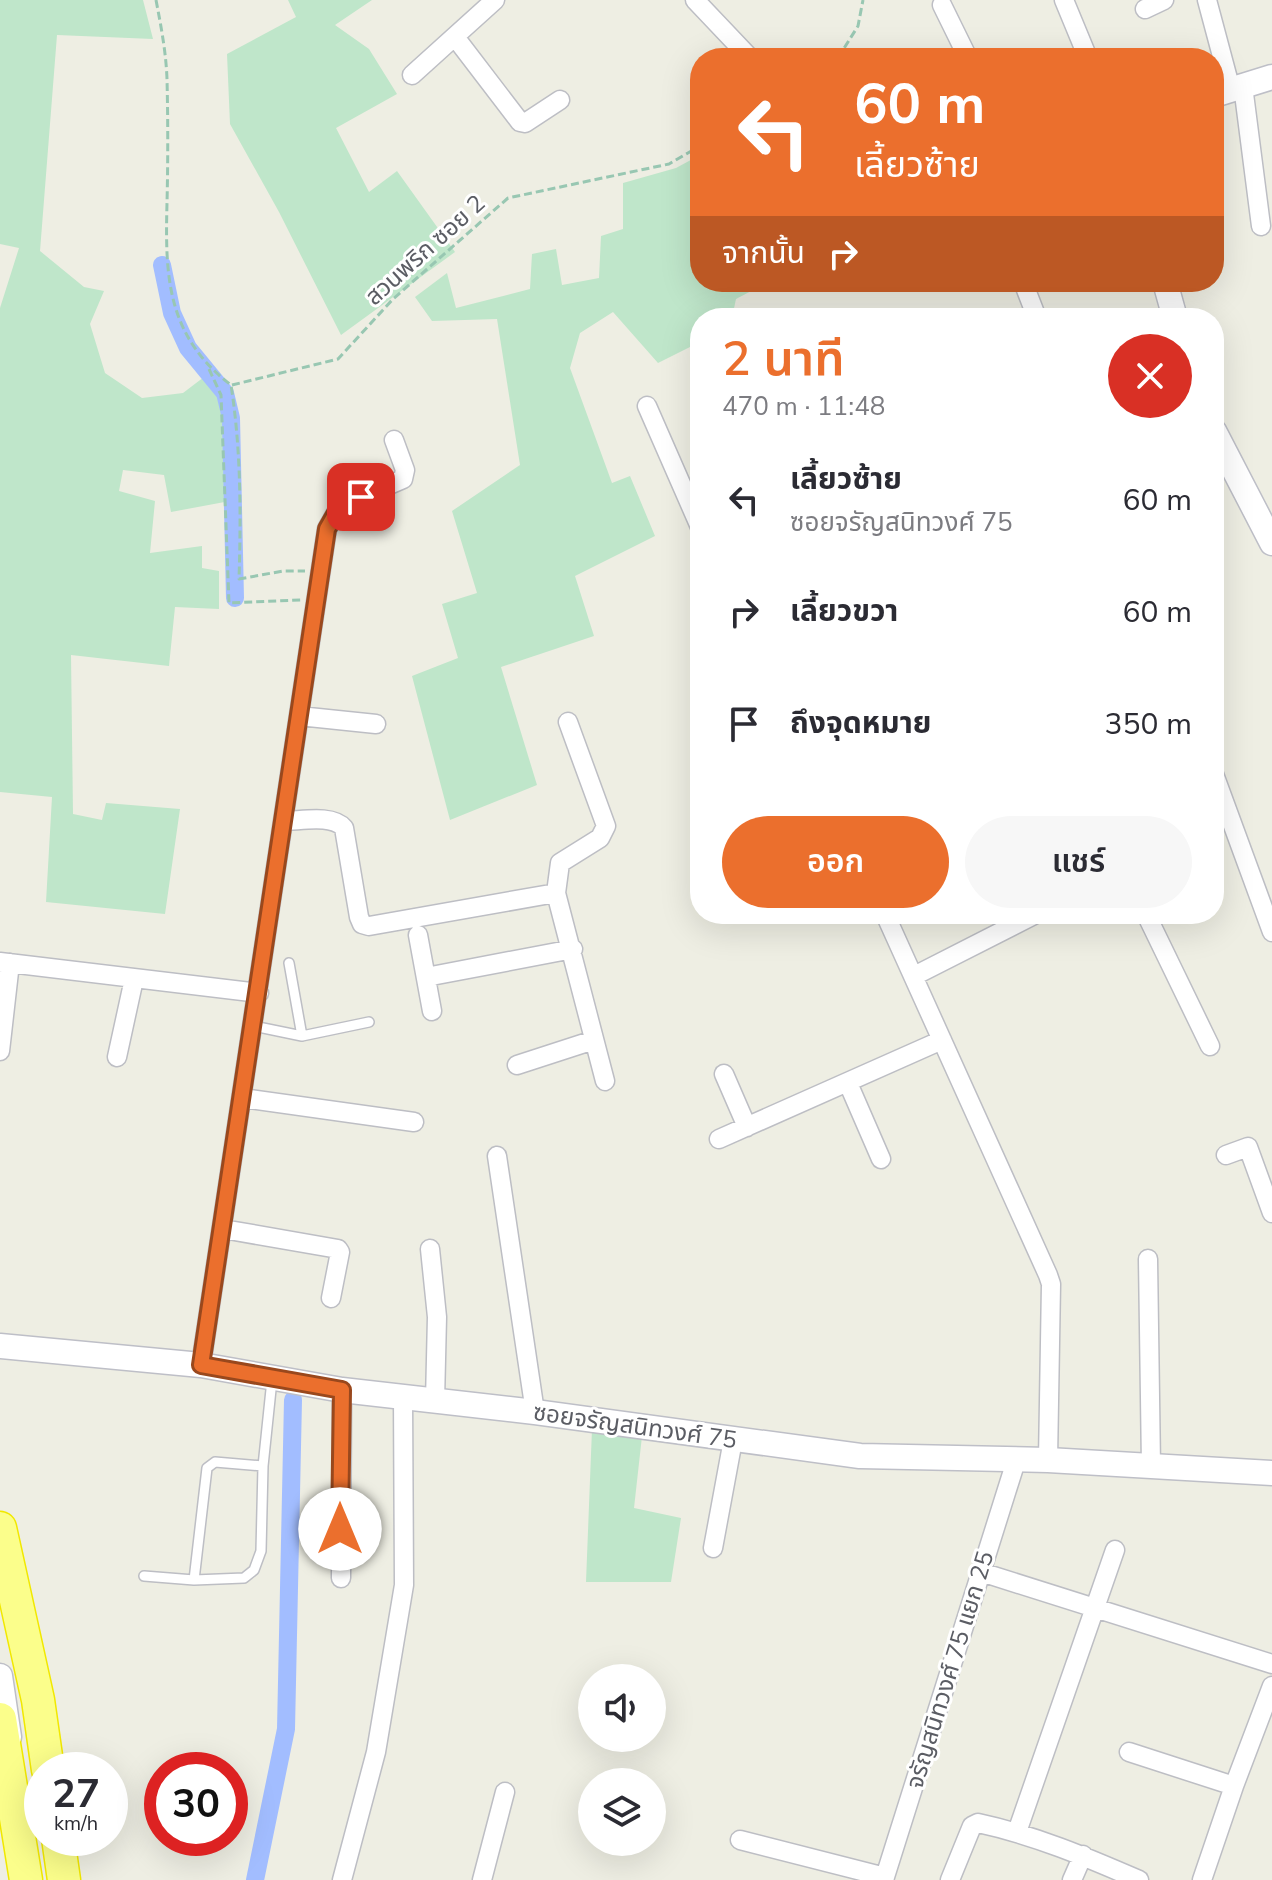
<!DOCTYPE html>
<html lang="th">
<head>
<meta charset="utf-8">
<style>
	body { margin:0; font-family:"Nunito Sans","Noto Sans Thai",sans-serif; background:#f7f7f7; color:#2b2b33; height:100vh; display:flex; flex-direction:column; font-size:30px; white-space:nowrap }
	* { box-sizing:border-box; margin:0 }
	p { font-size:26px; color:#7c7c81 }
	.icon { flex:none; width:44px; height:44px; fill:none; stroke:currentColor; stroke-width:2; stroke-linecap:round; stroke-linejoin:round }
	.map { position:relative; flex:1; overflow:hidden }
	.sheet { position:absolute; left:690px; top:308px; width:534px; height:616px; display:flex; flex-direction:column; background:#fff; border-radius:32px; box-shadow:0 8px 32px #0002 }
	.sheet>* { flex:none }
	.guide { position:absolute; left:690px; top:48px; width:534px; height:244px; border-radius:32px; box-shadow:0 8px 32px #0002; background:#eb6f2d; color:#fff; overflow:hidden }
	.fabs { position:absolute; left:578px; top:1664px; display:grid; gap:16px }
	.fabs a { display:grid; place-items:center; width:88px; height:88px; border-radius:50%; background:#fff; box-shadow:0 8px 32px #0002; font-size:40px }
	.speed { position:absolute; left:24px; top:1752px; display:flex; gap:16px; font-size:40px; font-weight:700; text-align:center }
	.speed>* { display:grid; place-content:center; width:104px; height:104px; border-radius:50%; background:#fff; box-shadow:0 8px 32px #0002; line-height:1 }
	.speed small { font-size:20px; font-weight:400 }
	.speed .limit { border:12px solid #d22; background:#fff; color:#111 }
	.pin { position:absolute; display:grid; place-items:center; width:68px; height:68px; color:#fff; margin:-34px; border-radius:16px; box-shadow:0 4px 12px #0006 }
	.me { position:absolute; width:88px; margin:-44px; rotate:0deg; stroke-linejoin:round; filter:drop-shadow(0 0 6px #0008) }
	.turn { display:flex; align-items:center; gap:28px; height:168px; padding:0 32px; font-size:36px }
	.turn .icon { width:104px; height:104px; stroke-width:2.5 }
	.turn b { display:block; font-size:56px; line-height:68px }
	.then { display:flex; align-items:center; height:76px; padding:0 32px; background:#0003; gap:16px; font-size:30px }
	.round { display:grid; place-items:center; flex:none; width:84px; height:84px; border-radius:42px; background:#f7f7f7 }
	.head { display:flex; align-items:center; justify-content:space-between; height:136px; padding:0 32px }
	h1 { font-size:48px; font-weight:600; line-height:60px; color:#eb6f2d }
	.button { display:flex; gap:16px; margin-top:auto; padding:16px 32px }
	.button a { flex:1; height:92px; border-radius:48px; background:#eb6f2d; color:#fff; font-size:32px; font-weight:600; line-height:92px; text-align:center }
	.button a+a { background:#f7f7f7; color:#2b2b33 }
	ul { padding:0; list-style:none }
	li { display:flex; align-items:center; gap:24px; height:112px; padding:0 32px }
	li div { flex:1 }
	li b { display:block; font-size:30px }
	li em { font-style:normal }
	.map>svg:first-child { display:block }
	.green { fill:#bfe6ca }
	.lines { fill:none; stroke-linecap:round; stroke-linejoin:round }
	.canal { stroke:#a2bdff; stroke-width:18 }
	.lane-casing { stroke:#bdbec4; stroke-width:12 }
	.street-casing { stroke:#bdbec4; stroke-width:21 }
	.secondary-casing { stroke:#bebfc7; stroke-width:27 }
	.highway-casing { stroke:#f1e800; stroke-width:35 }
	.path { stroke:#98c7b2; stroke-width:3; stroke-dasharray:8 4; stroke-linecap:butt }
	.lane { stroke:#fff; stroke-width:9 }
	.street { stroke:#fff; stroke-width:18 }
	.secondary { stroke:#fff; stroke-width:24 }
	.highway { stroke:#fbfe8b; stroke-width:32 }
	.route-casing { stroke:#99481d; stroke-width:20 }
	.route { stroke:#eb6f2d; stroke-width:14 }
	.labels { text-anchor:middle; dominant-baseline:central; stroke-width:6; stroke-linejoin:round; paint-order:stroke }
	.street-label { font-size:24px; fill:#5b5d64; stroke:#fff }
</style>
</head>
<body>
<div class="map">
<svg width="1272" height="1880" viewBox="0 0 1272 1880">
	<rect width="100%" height="100%" fill="#eeeee3"/>
	<!-- green -->
	<path class="green" d="M0,0H143L153,39L57,35L40,251L84,287L104,291L90,324L105,373L142,398L183,393L204,377L226,406L230,501L171,512L164,475L123,470L119,491L155,501L150,553L202,546V568L219,571V609L175,607L169,666L71,655L73,814L102,820L106,803L180,809L165,914L46,902L52,797L0,792V308L19,248L0,244Z
		M288,0H372L335,25L369,49L397,94L336,128L369,192L397,171L455,252L341,335L279,212L230,124L227,54L296,17Z
		M700,155V282H768L736,299L732,318H700V342L658,363L613,312L580,333L570,368L612,483L630,476L655,536L575,576L594,636L501,667L537,785L450,820L412,676L458,658L442,604L477,593L452,511L520,465L497,319L432,321L415,297L447,273L456,308L530,289L532,254L556,249L562,285L599,278L601,236L623,229V183L676,168Z
		M592,1429L642,1436L634,1508L681,1518L671,1582H586Z"/>
	<g class="lines">
		<!-- canal -->
		<path class="canal" d="M162,265L172,313L188,348L225,393L231,418L235,598
			M255,1880L286,1729L293,1400"/>
		<defs>
			<path id="lane" d="M289,963L302,1036
				M253,1026L302,1036L369,1022
				M144,1576L194,1580L244,1578L254,1570L261,1551L263,1466L272,1380
				M194,1580L207,1468L215,1462L263,1466"/>
			<path id="street" d="M695,0L750,58
				M1064,0L1088,58
				M1207,0L1231,90
				M942,5L968,58
				M1145,9L1164,0
				M455,37L520,122L525,123L560,100
				M412,75L495,0
				M1243,86L1261,226
				M1023,282L1037,318
				M647,406L700,527
				M299,716L376,724
				M568,722L606,826L600,838L560,863L556,893L605,1081
				M1214,774L1272,932
				M283,821C301,821 332,814 344,828L359,917L362,924L369,926L556,893
				M885,914L1048,1275L1051,1284L1048,1460
				M1146,914L1210,1046
				M418,935L432,1011
				M0,962L259,993
				M914,976L1036,914
				M426,977L573,949
				M0,1051L10,963
				M117,1057L134,979
				M517,1065L594,1040
				M724,1074L747,1127
				M848,1083L881,1159
				M242,1098L414,1122
				M719,1139L942,1040
				M1226,1155L1248,1147L1272,1213
				M497,1156L535,1412
				M223,1229L338,1249L340,1252L331,1298
				M430,1249L437,1317L435,1401
				M1148,1259L1151,1466
				M201,1365L327,529L340,506L403,479L405,470L394,440
				M713,1548L733,1440
				M981,1572L1272,1664
				M341,1578L342,1390
				M1129,1752L1234,1786
				M1017,1832L1115,1550
				M740,1840L885,1877
				M342,1880L376,1752L404,1585L403,1397
				M482,1880L505,1792
				M884,1880L1016,1461
				M950,1880L972,1826L978,1823C1034,1835 1086,1857 1139,1880
				M1072,1880L1083,1855
				M1202,1880L1234,1786L1272,1686"/>
			<path id="secondary" d="M1214,95L1272,77
				M1165,282L1175,318
				M1214,431L1272,543
				M0,1346L201,1365L342,1390L535,1412L860,1456L1048,1460L1272,1473
				M0,1676L9,1737"/>
			<path id="highway" d="M0,1528L38,1700L48,1770
				M0,1719L26,1880
				M58,1838L64,1880"/>
		</defs>
		<!-- lane casing -->
		<use href="#lane" class="lane-casing"/>
		<!-- street casing -->
		<use href="#street" class="street-casing"/>
		<!-- secondary casing -->
		<use href="#secondary" class="secondary-casing"/>
		<!-- highway casing -->
		<use href="#highway" class="highway-casing"/>
		<!-- path -->
		<path class="path" d="M156,0C161,26 166,52 167,79C168,120 168,162 167,203C165,277 167,336 231,385C241,449 241,514 239,579L283,571H305
			M838,58L858,26L863,0
			M209,369L221,395L229,603L301,600
			M232,385L338,359L393,299L508,198L669,164L700,146"/>
		<!-- lane -->
		<use href="#lane" class="lane"/>
		<!-- street -->
		<use href="#street" class="street"/>
		<!-- secondary -->
		<use href="#secondary" class="secondary"/>
		<!-- highway -->
		<use href="#highway" class="highway"/>
	</g>
	<g class="lines">
		<defs>
			<path id="route" d="M340,1529L342,1390L201,1365L327,529L340,506L361,497"/>
		</defs>
		<!-- route casing -->
		<use href="#route" class="route-casing"/>
		<!-- route -->
		<use href="#route" class="route"/>
	</g>
	<g class="labels">
		<!-- street labels -->
		<g class="street-label">
			<text transform="translate(425 250) rotate(-42)">สวนพริก ซอย 2</text>
			<text transform="translate(635 1426) rotate(8)">ซอยจรัญสนิทวงศ์ 75</text>
			<text transform="translate(950 1670) rotate(-73)">จรัญสนิทวงศ์ 75 แยก 25</text>
		</g>
	</g>
</svg>
<div class="fabs">
<a><svg class="icon" aria-label="sound" viewBox="0 0 24 24"><path d="M4 9h4l5-4v14l-5-4H4zM17 9q2 3 0 6"/></svg></a>
<a><svg class="icon" aria-label="layers" viewBox="0 0 24 24"><path d="M12 4l9 5-9 5-9-5zM3 14l9 5 9-5"/></svg></a>
</div>
<div class="speed"><div>27<small>km/h</small></div><div class="limit">30</div></div>
<div class="pin" style="left:361px;top:497px;background:#d93025"><svg class="icon" aria-label="arrive" viewBox="0 0 24 24"><path d="M6 21V4h12l-3 4 3 4H6"/></svg></div>
<svg class="me" style="left:340px;top:1529px" viewBox="-20 -20 40 40"><circle r="19" fill="#fff"/><path d="M0-13L10 11 0 6-10 11z" fill="#eb6f2d"/></svg>
<div class="guide">
<div class="turn"><svg class="icon" aria-label="left" viewBox="0 0 24 24"><path d="M17 20v-9H6M10 6l-5 5 5 5"/></svg><div><b>60 m</b>เลี้ยวซ้าย</div></div>
<div class="then">จากนั้น<svg class="icon" aria-label="right" viewBox="0 0 24 24"><path d="M7 20v-9h11M14 6l5 5-5 5"/></svg></div>
</div>
<section class="sheet">
<div class="head"><div><h1>2 นาที</h1><p>470 m · 11:48</p></div><a class="round" style="background:#d93025;color:#fff"><svg class="icon" aria-label="close" viewBox="0 0 24 24"><path d="M6 6l12 12M18 6L6 18"/></svg></a></div>
<ul>
<li><svg class="icon" aria-label="left" viewBox="0 0 24 24"><path d="M17 20v-9H6M10 6l-5 5 5 5"/></svg><div><b>เลี้ยวซ้าย</b><p>ซอยจรัญสนิทวงศ์ 75</p></div><em>60 m</em></li>
<li><svg class="icon" aria-label="right" viewBox="0 0 24 24"><path d="M7 20v-9h11M14 6l5 5-5 5"/></svg><div><b>เลี้ยวขวา</b></div><em>60 m</em></li>
<li><svg class="icon" aria-label="arrive" viewBox="0 0 24 24"><path d="M6 21V4h12l-3 4 3 4H6"/></svg><div><b>ถึงจุดหมาย</b></div><em>350 m</em></li>
</ul>
<div class="button"><a>ออก</a><a>แชร์</a></div>
</section>
</div>
</body>
</html>
